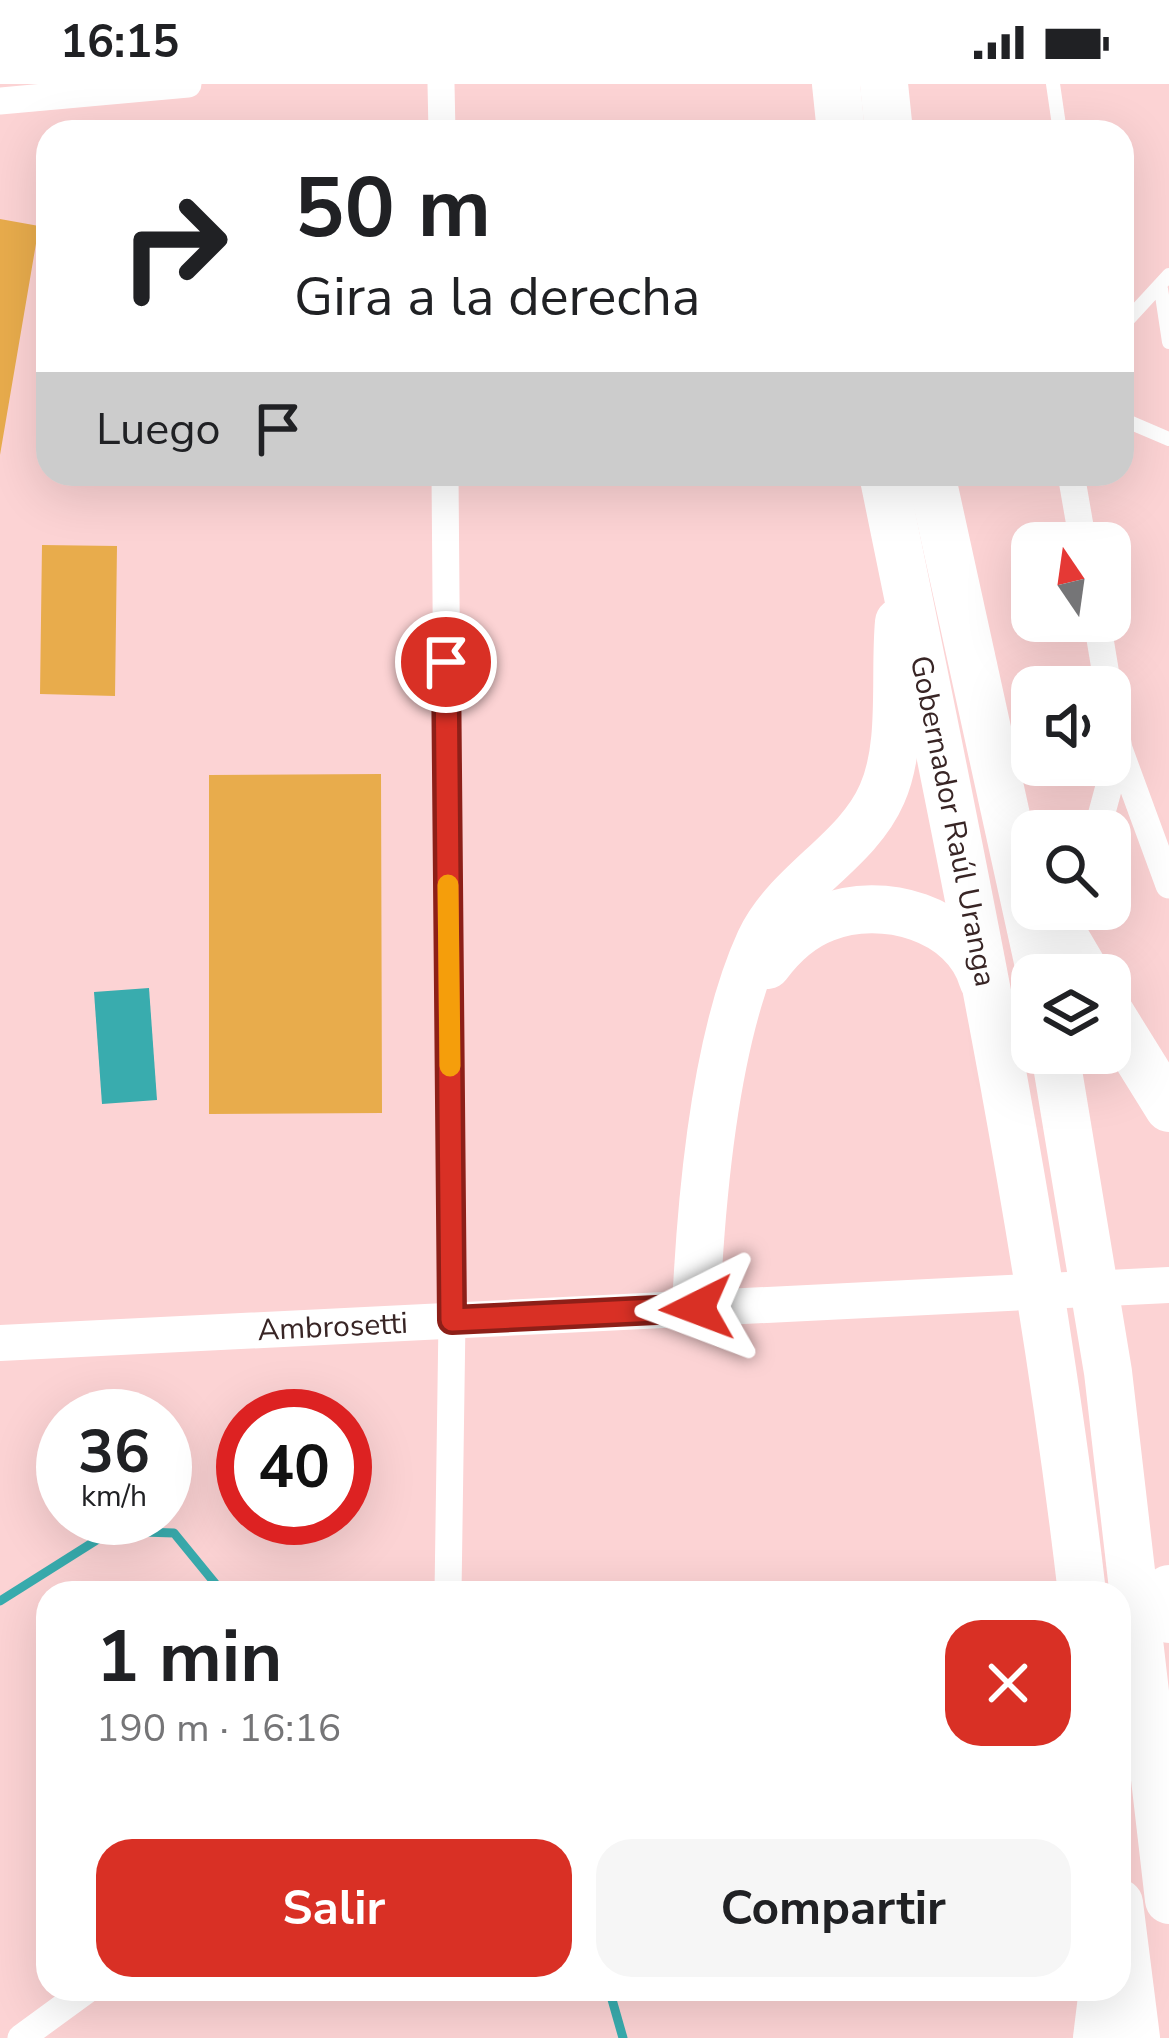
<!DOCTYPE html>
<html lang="es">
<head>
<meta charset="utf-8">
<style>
	body { margin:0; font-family:"Nunito Sans",sans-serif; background:#f6f6f6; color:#202124; height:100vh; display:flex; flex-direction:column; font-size:45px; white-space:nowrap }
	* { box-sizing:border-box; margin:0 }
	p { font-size:39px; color:#757577 }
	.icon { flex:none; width:66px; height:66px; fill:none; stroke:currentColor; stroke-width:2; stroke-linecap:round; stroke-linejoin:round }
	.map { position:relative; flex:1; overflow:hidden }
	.sheet { position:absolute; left:36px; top:1497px; width:1095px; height:420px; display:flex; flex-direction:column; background:#fff; border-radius:36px; box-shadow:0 12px 48px #0002 }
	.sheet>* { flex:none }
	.banner { position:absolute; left:36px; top:36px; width:1098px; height:366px; border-radius:36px; box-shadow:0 12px 48px #0002; background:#fff; color:#202124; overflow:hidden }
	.needle { width:78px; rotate:347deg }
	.controls { position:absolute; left:1011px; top:438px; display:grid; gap:24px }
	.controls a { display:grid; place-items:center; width:120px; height:120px; border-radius:24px; background:#fff; box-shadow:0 12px 48px #0002; font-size:60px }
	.speed { position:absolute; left:36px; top:1305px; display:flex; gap:24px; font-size:60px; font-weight:700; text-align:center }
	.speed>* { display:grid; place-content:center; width:156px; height:156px; border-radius:50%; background:#fff; box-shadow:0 12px 48px #0002; line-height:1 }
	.speed small { font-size:30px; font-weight:400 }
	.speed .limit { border:18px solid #d22; background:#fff; color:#111 }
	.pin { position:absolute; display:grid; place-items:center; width:102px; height:102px; color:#fff; margin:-51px; border:6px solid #fff; border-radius:50%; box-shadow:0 3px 12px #0007 }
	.me { position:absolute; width:132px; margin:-66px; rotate:267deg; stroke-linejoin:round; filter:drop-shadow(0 0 9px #0008) }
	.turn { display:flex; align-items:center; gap:42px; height:252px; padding:0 60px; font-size:54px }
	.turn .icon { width:156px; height:156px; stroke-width:2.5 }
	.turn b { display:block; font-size:84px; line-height:102px }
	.then { display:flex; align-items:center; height:114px; padding:0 60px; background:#0003; gap:24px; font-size:45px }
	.round { display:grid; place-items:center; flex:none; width:126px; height:126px; border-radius:36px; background:#f6f6f6 }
	.overview { display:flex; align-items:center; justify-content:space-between; height:204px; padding:0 60px }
	h1 { font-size:72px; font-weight:700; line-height:90px }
	.button { display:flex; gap:24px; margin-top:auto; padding:24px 60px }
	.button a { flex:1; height:138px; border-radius:36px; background:#d93025; color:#fff; font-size:48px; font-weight:700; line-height:138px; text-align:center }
	.button a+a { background:#f6f6f6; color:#202124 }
	.status { display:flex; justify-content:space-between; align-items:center; height:84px; padding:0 60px; background:#fff; direction:ltr }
	.status svg { height:33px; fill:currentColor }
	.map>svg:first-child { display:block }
	.green { fill:#e8ac4c }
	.water { fill:#39acae }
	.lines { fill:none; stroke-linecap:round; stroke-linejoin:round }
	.stream { stroke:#39acae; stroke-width:9 }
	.lane { stroke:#fff; stroke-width:14 }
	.street { stroke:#fff; stroke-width:27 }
	.secondary { stroke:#fff; stroke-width:36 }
	.highway { stroke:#fff; stroke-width:48 }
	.route-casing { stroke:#8d1f18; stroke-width:30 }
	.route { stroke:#d93025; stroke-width:21 }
	.slow { stroke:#f59e0b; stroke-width:21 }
	.labels { text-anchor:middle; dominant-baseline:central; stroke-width:9; stroke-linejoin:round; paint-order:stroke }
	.street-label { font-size:30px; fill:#382525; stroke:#fbe6e6 }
</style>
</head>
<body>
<div class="status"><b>16:15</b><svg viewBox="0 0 49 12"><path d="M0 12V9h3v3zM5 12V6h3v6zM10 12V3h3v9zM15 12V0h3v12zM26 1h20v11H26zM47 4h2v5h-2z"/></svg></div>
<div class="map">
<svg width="1169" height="1954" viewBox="0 0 1169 1954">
	<rect width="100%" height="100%" fill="#fcd3d4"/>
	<!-- green -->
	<path class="green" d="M0,135L39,142L0,371Z
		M42,461L117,462L115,612L40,610Z
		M381,690L382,1029L209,1030V691Z"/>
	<!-- water -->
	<path class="water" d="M149,904L157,1016L102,1020L94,908Z"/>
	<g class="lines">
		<!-- stream -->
		<path class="stream" d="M0,1517L111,1447L174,1449L223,1509
			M609,1905L623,1954"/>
		<!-- lane -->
		<path class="lane" d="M1053,0L1060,48
			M1161,205L1169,258
			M1122,242L1169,191
			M1122,335L1169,355"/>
		<!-- street -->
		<path class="street" d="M441,0L442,48
			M0,17L188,0
			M445,390L452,1236L448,1509
			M1071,390L1083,459
			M1097,537L1108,603
			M1110,613L1119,665L1169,801
			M1097,747L1119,665
			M21,1954L88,1905"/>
		<!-- secondary -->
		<path class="secondary" id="s1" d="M0,1259L1169,1201"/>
		<!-- highway -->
		<g class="highway">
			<path d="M836,0L841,48"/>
			<path d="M884,0L889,48"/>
			<path id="s2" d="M883,390C959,762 1038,1131 1082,1509"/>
			<path d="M931,390L1041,891"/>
			<path d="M1048,825L1087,891"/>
			<path d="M767,881C782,861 801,843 825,834C882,811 965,834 983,896"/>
			<path d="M1110,929L1169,1024"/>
			<path d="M1055,969L1108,1288L1169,1816"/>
			<path d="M696,1224C701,1116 715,955 760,857C787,799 857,768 882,710C904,661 894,591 899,538"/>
			<path d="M1169,1505V1535"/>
			<path d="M1119,1819L1136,1954"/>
			<path d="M1097,1954L1103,1905"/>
		</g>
	</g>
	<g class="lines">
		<defs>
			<path id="route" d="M446,578L452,1236L697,1224"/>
		</defs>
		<!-- route casing -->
		<use href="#route" class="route-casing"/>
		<!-- route -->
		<use href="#route" class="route"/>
		<!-- slow -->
		<path class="slow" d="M448,801L450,982"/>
	</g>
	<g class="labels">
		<!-- street labels -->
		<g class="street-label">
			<text stroke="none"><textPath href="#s2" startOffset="354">Gobernador Raúl Uranga</textPath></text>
			<text stroke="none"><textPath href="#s1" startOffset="333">Ambrosetti</textPath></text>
		</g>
	</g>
</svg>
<div class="controls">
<a><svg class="needle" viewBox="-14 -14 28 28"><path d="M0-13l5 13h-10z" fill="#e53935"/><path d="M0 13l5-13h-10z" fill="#757577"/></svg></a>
<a><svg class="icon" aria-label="sound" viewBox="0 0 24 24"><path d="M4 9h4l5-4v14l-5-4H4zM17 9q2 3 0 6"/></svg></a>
<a><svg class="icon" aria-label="search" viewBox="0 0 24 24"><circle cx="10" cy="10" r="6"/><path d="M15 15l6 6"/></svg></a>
<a><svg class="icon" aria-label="layers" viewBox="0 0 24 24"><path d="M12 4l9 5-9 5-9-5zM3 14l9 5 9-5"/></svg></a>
</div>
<div class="speed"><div>36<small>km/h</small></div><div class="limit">40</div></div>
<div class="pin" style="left:446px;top:578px;background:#d93025"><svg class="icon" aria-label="arrive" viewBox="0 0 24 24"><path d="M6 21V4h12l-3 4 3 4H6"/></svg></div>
<svg class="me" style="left:697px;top:1224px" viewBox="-20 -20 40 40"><path d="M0-17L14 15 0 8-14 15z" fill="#d93025" stroke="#fff" stroke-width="4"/></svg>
<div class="banner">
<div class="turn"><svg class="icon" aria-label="right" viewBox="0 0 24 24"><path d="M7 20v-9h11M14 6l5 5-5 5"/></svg><div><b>50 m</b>Gira a la derecha</div></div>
<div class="then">Luego<svg class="icon" aria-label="arrive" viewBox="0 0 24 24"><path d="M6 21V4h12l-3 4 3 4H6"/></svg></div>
</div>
<section class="sheet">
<div class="overview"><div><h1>1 min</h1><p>190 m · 16:16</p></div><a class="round" style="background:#d93025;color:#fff"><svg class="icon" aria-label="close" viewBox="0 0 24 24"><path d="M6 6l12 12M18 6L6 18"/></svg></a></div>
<div class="button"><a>Salir</a><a>Compartir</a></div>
</section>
</div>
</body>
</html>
